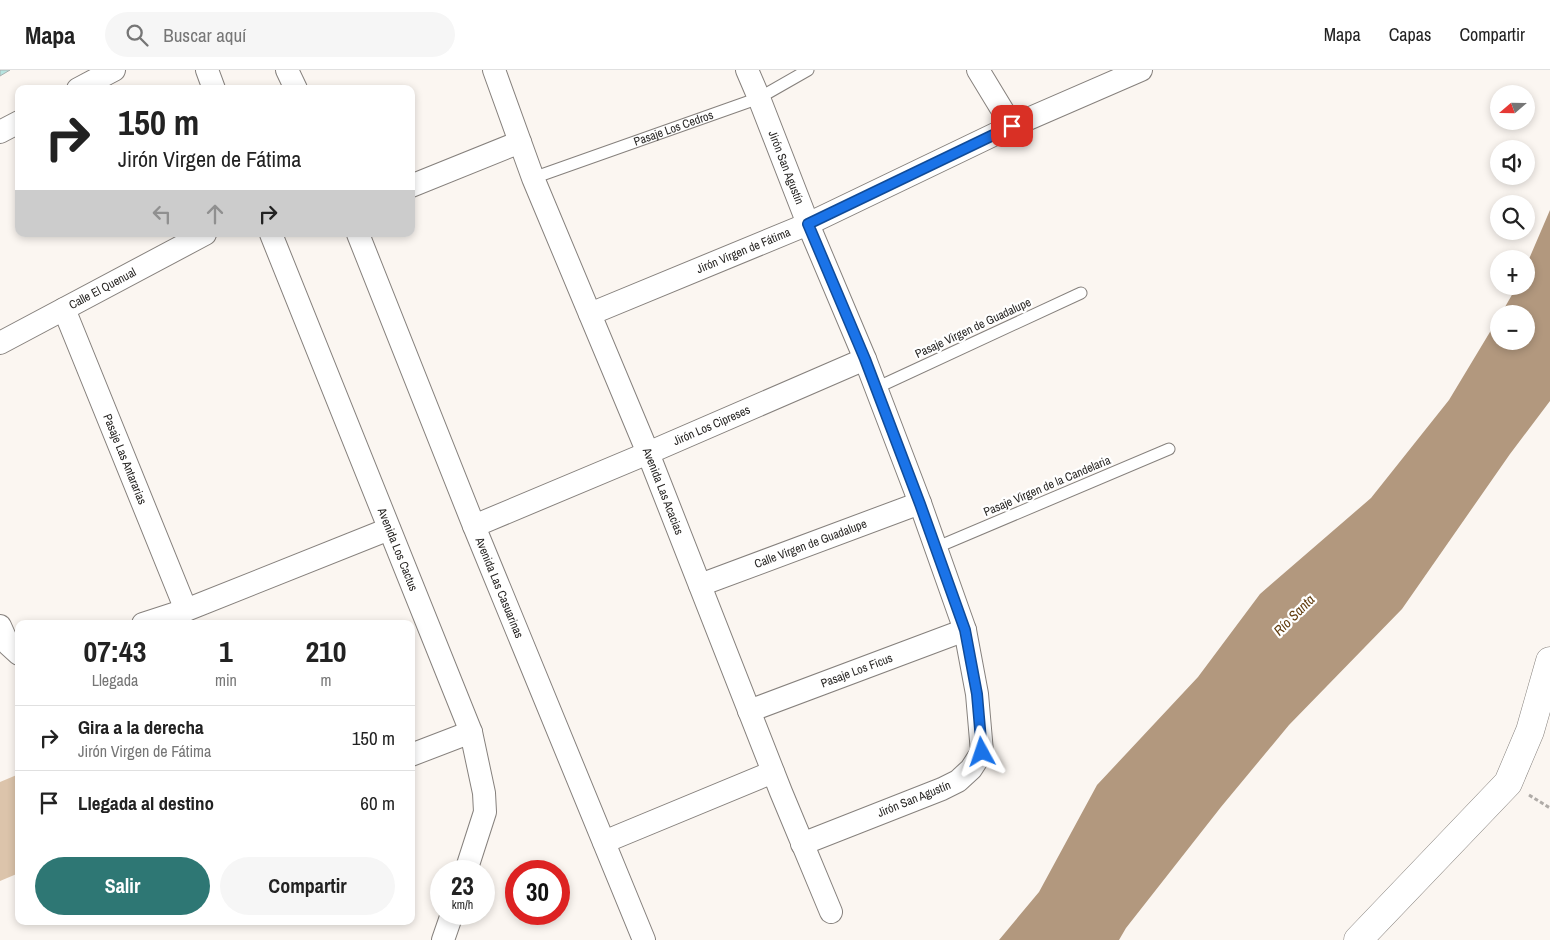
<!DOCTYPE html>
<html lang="es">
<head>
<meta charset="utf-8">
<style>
	body { margin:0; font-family:"Archivo Narrow",sans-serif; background:#f6f6f6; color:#222; height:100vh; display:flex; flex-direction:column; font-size:19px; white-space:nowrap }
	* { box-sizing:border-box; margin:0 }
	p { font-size:16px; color:#767676 }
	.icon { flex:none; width:28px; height:28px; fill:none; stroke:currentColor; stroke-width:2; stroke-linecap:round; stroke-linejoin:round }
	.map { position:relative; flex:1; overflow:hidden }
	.sheet { position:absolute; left:15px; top:550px; width:400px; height:305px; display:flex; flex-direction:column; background:#fff; border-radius:10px; box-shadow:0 2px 8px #0003 }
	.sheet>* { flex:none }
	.banner { position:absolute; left:15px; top:15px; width:400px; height:152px; border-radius:10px; box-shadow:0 2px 8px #0003; background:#fff; color:#222; overflow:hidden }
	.needle { width:32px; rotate:250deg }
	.buttons { position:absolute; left:1490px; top:15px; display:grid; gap:10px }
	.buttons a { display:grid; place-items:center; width:45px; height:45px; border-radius:50%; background:#fff; box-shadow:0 2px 8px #0003; font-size:25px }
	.speed { position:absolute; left:430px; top:790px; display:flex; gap:10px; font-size:25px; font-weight:700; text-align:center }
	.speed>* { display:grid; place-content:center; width:65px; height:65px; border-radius:50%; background:#fff; box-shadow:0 2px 8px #0003; line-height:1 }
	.speed small { font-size:12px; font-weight:400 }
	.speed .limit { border:8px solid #d22; background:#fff; color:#111 }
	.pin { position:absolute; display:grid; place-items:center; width:42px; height:42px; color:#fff; margin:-21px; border-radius:10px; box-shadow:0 2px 8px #0006 }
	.me { position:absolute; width:55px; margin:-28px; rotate:355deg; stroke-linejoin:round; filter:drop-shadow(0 0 4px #0008) }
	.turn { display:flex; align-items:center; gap:18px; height:105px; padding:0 20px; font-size:22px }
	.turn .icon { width:65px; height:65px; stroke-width:2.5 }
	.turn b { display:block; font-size:35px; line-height:42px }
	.lanes { display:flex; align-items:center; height:48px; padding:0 20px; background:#0003; justify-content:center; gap:25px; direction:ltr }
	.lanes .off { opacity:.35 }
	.eta { display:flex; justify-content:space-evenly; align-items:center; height:85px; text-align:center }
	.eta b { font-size:30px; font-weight:700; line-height:35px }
	.action { display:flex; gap:10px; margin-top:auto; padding:10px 20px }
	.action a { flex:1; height:58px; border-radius:30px; background:#2e7774; color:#fff; font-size:20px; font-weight:700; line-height:58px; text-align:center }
	.action a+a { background:#f6f6f6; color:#222 }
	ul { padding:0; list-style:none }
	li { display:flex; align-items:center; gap:15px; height:65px; padding:0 20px; border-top:1px solid #e0e0e0 }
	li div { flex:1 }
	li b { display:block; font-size:19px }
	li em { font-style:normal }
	header { display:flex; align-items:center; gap:30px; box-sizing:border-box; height:70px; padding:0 25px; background:#fff; border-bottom:1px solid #e0e0e0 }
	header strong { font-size:24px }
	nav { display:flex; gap:28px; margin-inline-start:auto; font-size:18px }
	.search { width:350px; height:45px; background:#f6f6f6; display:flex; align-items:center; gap:12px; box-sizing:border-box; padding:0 18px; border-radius:28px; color:#767676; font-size:19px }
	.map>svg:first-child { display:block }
	.green { fill:#dcc4ab }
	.water { fill:#b2987e }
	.building { fill:#b6e4e0; stroke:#a9b1b0 }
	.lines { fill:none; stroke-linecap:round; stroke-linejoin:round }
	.lane-casing { stroke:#86817d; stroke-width:13 }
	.street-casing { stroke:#86817d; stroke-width:24 }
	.primary-casing { stroke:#86817d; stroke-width:29 }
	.path { stroke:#afaba7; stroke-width:3; stroke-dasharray:4 2.5; stroke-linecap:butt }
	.lane { stroke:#fff; stroke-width:11 }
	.street { stroke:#fff; stroke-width:22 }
	.primary { stroke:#fff; stroke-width:28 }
	.route-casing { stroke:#114b97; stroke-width:12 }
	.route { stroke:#1a73e8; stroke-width:9 }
	.labels { text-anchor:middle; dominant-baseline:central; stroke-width:4.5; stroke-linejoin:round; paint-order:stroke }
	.street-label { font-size:12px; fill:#282624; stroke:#fff }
	.water-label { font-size:14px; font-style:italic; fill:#623d0f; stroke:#fff }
</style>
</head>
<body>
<header>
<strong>Mapa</strong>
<div class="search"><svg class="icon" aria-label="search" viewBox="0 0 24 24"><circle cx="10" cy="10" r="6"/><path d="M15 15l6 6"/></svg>Buscar aquí</div>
<nav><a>Mapa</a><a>Capas</a><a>Compartir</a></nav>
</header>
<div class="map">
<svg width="1550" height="870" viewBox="0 0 1550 870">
	<rect width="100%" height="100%" fill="#fbf6f1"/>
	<!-- green -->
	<path class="green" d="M19,704V803L0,811V712Z"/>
	<!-- water -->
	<path class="water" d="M1550,140V331L1510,384L1402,539L1289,655L1221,737L1126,858L1119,870H999L1039,822L1097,715L1198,607L1260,524L1371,428L1449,330L1499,247V271H1526V244H1501L1517,216H1526V196Z"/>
	<!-- building -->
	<path class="building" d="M0,0H10L0,6Z"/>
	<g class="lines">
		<defs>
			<g id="lane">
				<path id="s1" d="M533,108L759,28L808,0"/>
				<path d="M876,318L1081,223"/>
				<path d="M935,478L1169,379"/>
			</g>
			<g id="street">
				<path d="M207,0L214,19"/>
				<path d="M287,0L296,19"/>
				<path id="s2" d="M494,0L533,108L648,383L781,722L831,842"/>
				<path id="s3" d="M747,0L759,28L808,154L865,289L920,433L965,560L977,624L982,682L971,699L958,711L942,719L802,774"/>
				<path d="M978,0L1012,56"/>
				<path d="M78,19L114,0"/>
				<path d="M0,62L19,52"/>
				<path d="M411,116L520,72"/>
				<path id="s4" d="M271,164L471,662L484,723L485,742L466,801"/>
				<path id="s5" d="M358,164L474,456L644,870"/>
				<path id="s6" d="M64,239L186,540"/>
				<path id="s7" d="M590,244L808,154L1012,56L1141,0"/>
				<path id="s8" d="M0,273L205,164"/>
				<path id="s9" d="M474,456L648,383L865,289"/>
				<path id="s10" d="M700,515L920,433"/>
				<path d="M143,554L186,540L389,459"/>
				<path d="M0,556L8,574L19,584"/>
				<path id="s11" d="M749,641L965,560"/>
				<path d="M411,685L471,662"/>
				<path d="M604,772L773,702"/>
				<path d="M443,870L452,844"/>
			</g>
			<path id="primary" d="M1358,870L1508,713L1530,661L1550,591"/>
		</defs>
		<!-- lane casing -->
		<use href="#lane" class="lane-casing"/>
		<!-- street casing -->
		<use href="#street" class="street-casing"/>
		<!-- primary casing -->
		<use href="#primary" class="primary-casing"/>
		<!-- path -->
		<path class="path" d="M1529,725L1550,738"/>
		<!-- lane -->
		<use href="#lane" class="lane"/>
		<!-- street -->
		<use href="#street" class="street"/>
		<!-- primary -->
		<use href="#primary" class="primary"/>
	</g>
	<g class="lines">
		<defs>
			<path id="route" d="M982,682L977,624L965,560L920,434L865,289L808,154L1012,56"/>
		</defs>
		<!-- route casing -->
		<use href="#route" class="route-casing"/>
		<!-- route -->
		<use href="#route" class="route"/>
	</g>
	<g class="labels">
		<!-- street labels -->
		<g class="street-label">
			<text stroke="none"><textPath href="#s1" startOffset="149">Pasaje Los Cedros</textPath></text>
			<text stroke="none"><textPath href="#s3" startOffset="105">Jirón San Agustín</textPath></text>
			<text stroke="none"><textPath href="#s7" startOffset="166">Jirón Virgen de Fátima</textPath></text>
			<text stroke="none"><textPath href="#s8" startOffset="116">Calle El Quenual</textPath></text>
			<text transform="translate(973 258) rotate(-25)">Pasaje Virgen de Guadalupe</text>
			<text stroke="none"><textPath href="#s9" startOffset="258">Jirón Los Cipreses</textPath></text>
			<text stroke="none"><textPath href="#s6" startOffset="162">Pasaje Las Antararias</textPath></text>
			<text transform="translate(1047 416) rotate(-23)">Pasaje Virgen de la Candelaria</text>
			<text stroke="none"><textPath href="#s2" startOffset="454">Avenida Las Acacias</textPath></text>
			<text stroke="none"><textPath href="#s10" startOffset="118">Calle Virgen de Guadalupe</textPath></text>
			<text stroke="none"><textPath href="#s4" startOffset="340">Avenida Los Cactus</textPath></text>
			<text stroke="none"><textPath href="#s5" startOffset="381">Avenida Las Casuarinas</textPath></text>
			<text stroke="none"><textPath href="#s11" startOffset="115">Pasaje Los Ficus</textPath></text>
			<text transform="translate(914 729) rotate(-22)">Jirón San Agustín</text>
		</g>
		<!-- water labels -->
		<g class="water-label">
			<text transform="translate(1294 545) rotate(-45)">Río Santa</text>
		</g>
	</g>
</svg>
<div class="buttons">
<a><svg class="needle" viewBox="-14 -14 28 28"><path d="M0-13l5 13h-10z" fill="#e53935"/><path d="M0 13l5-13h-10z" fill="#767676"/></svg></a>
<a><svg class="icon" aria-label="sound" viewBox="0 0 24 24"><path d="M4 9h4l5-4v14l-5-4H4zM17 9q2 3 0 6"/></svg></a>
<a><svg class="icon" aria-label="search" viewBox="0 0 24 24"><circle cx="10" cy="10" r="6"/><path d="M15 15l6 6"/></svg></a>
<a>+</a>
<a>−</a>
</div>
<div class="speed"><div>23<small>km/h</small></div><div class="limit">30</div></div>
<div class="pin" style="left:1012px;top:56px;background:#d93025"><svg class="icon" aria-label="arrive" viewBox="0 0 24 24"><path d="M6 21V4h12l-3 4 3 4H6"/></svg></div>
<svg class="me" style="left:982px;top:682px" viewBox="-20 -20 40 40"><path d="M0-17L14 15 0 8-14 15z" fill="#1a73e8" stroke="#fff" stroke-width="4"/></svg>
<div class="banner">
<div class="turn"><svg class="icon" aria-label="right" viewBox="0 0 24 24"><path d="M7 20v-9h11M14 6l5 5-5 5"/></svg><div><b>150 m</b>Jirón Virgen de Fátima</div></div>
<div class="lanes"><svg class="icon off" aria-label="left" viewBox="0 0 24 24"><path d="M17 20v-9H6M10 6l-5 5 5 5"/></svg><svg class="icon off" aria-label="ahead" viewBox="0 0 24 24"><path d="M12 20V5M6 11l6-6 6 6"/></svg><svg class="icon" aria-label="right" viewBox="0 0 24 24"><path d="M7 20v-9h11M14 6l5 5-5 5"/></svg></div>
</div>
<section class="sheet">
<div class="eta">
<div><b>07:43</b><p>Llegada</p></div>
<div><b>1</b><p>min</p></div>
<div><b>210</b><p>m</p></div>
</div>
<ul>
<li><svg class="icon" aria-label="right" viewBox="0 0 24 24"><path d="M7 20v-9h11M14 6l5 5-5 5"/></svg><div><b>Gira a la derecha</b><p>Jirón Virgen de Fátima</p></div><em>150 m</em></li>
<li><svg class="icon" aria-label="arrive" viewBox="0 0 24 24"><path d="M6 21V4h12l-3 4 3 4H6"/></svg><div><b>Llegada al destino</b></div><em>60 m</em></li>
</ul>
<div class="action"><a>Salir</a><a>Compartir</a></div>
</section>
</div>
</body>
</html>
